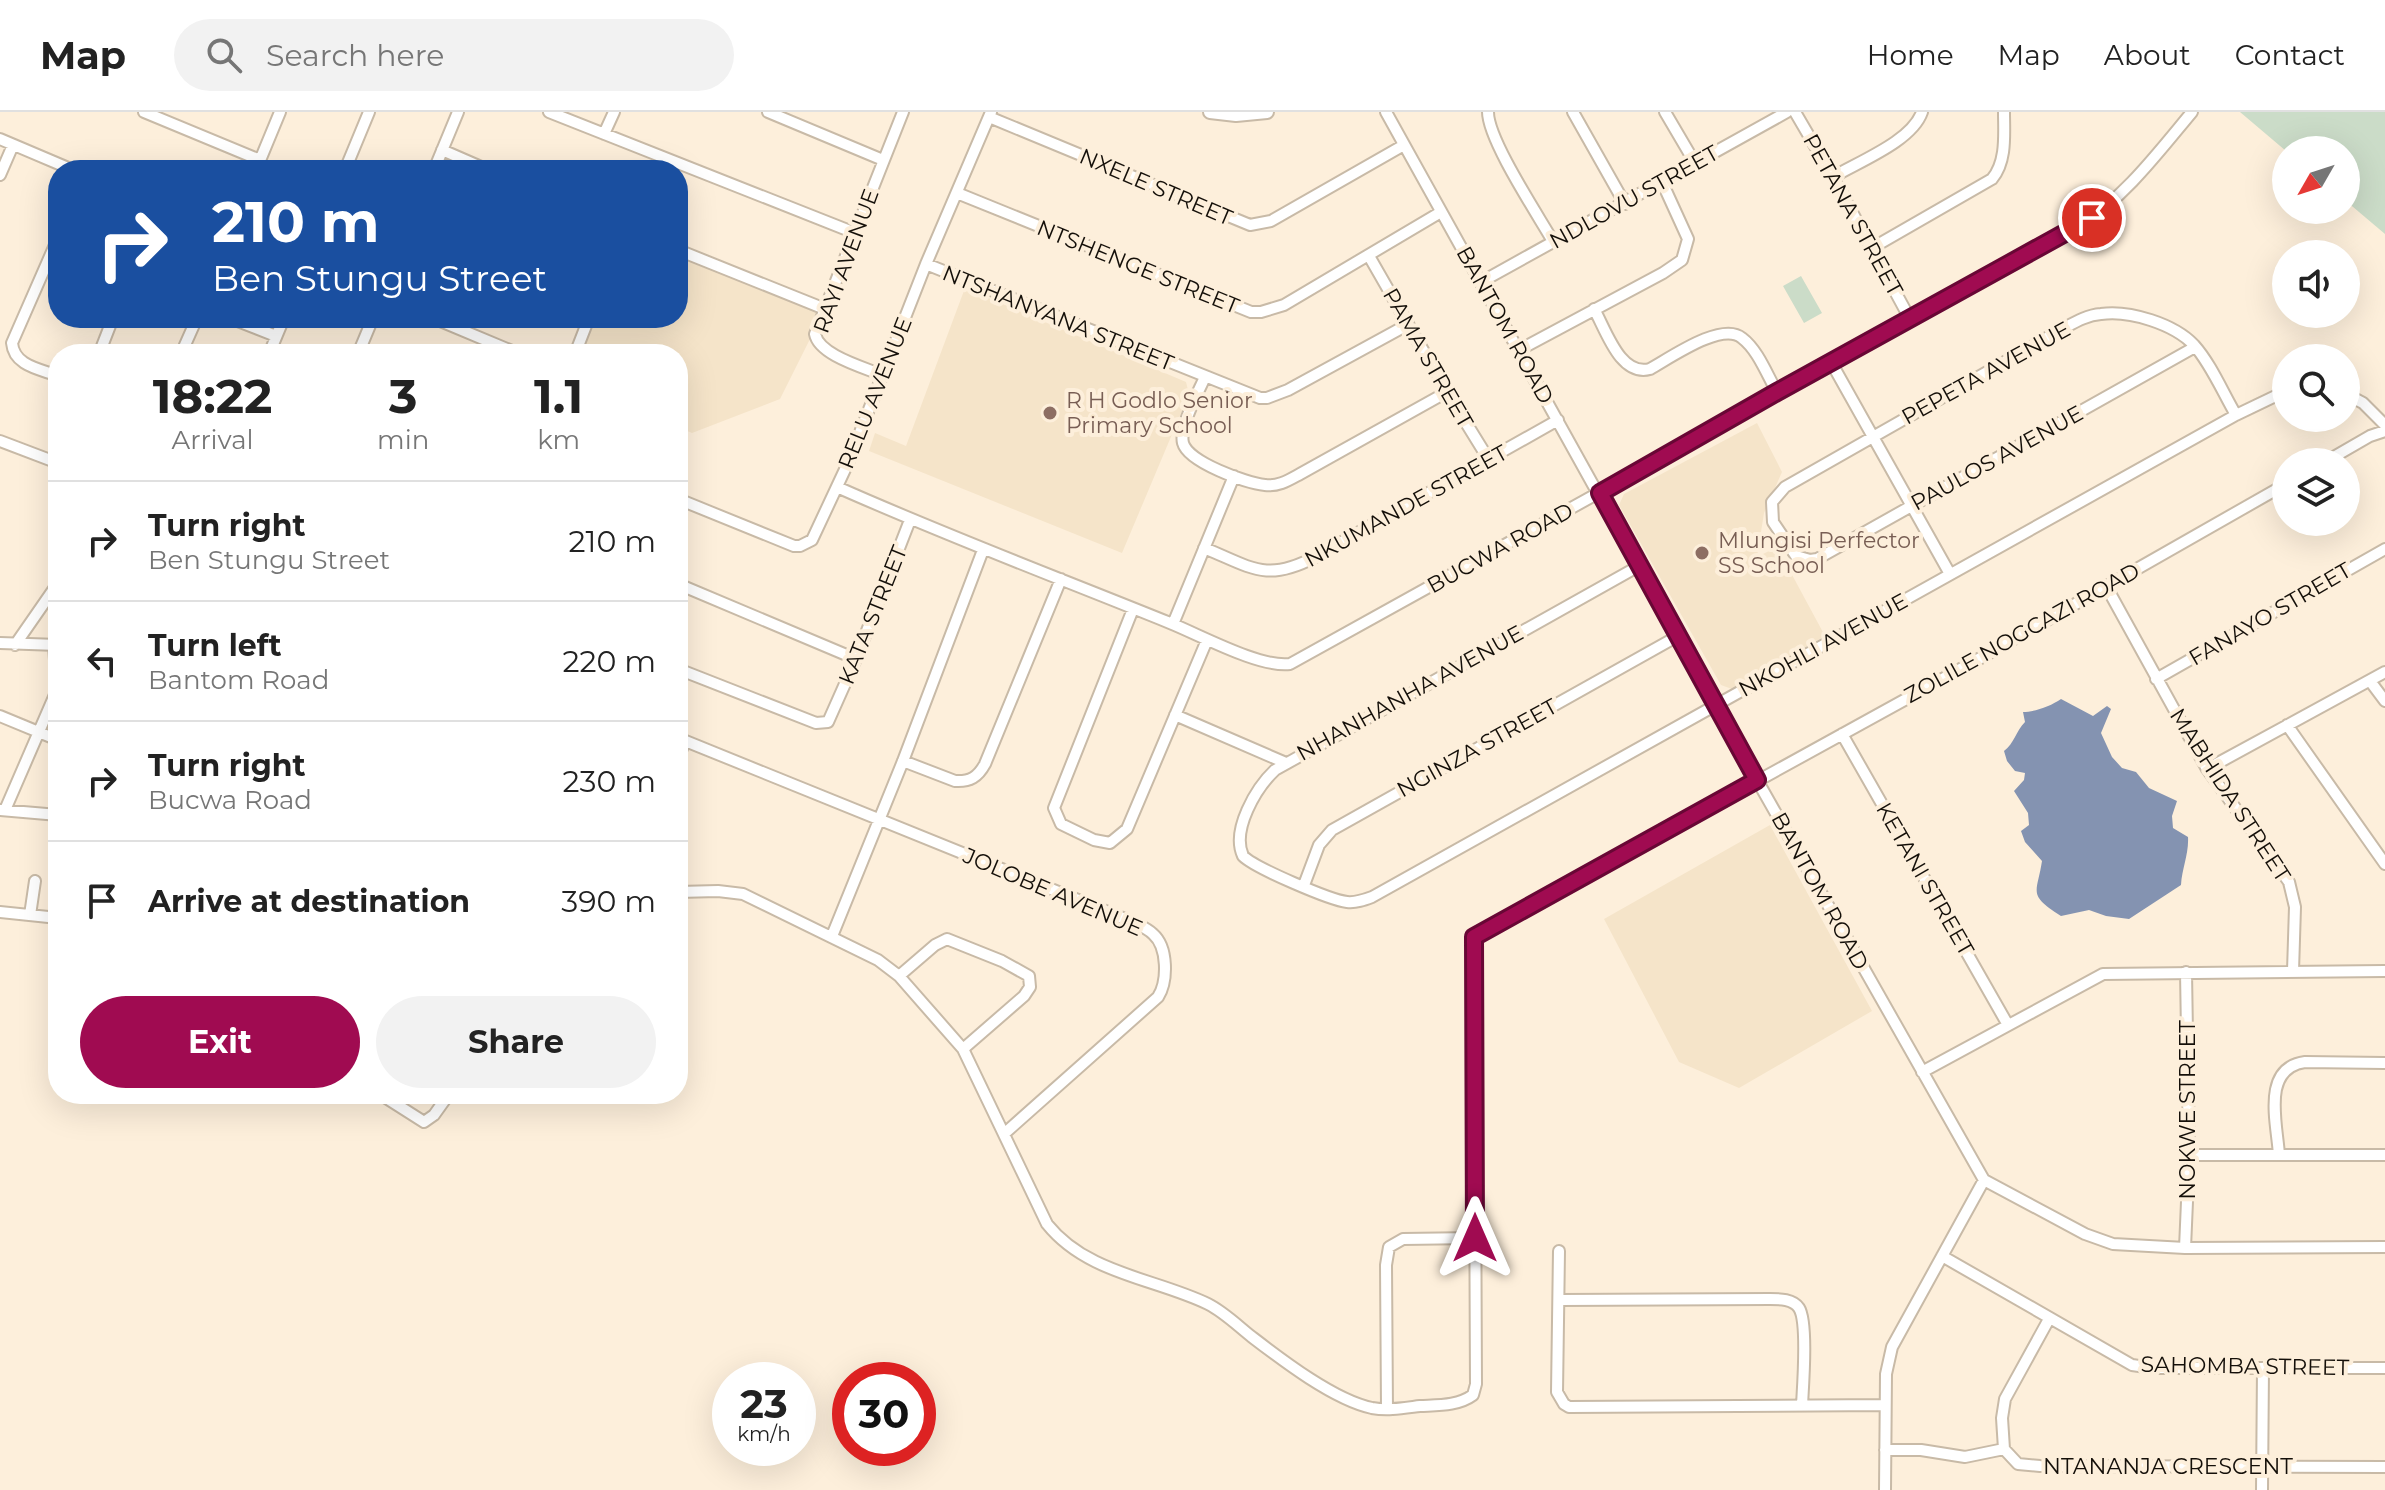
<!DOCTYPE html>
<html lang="en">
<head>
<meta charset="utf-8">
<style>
	body { margin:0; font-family:Montserrat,sans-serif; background:#f2f2f2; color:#222; height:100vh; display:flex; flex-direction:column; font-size:30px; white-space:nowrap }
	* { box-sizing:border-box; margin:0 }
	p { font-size:26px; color:#767676 }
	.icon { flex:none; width:44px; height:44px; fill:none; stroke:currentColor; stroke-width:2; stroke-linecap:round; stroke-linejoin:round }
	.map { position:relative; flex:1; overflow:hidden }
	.details { position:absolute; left:48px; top:232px; width:640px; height:760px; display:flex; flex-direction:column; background:#fff; border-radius:32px; box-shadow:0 8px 32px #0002 }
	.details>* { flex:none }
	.hud { position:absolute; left:48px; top:48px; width:640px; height:168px; border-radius:32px; box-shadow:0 8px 32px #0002; background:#1a4fa0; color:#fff; overflow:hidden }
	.needle { width:52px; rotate:231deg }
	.fabs { position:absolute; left:2272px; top:24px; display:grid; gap:16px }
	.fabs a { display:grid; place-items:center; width:88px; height:88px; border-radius:50%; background:#fff; box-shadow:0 8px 32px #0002; font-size:40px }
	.speed { position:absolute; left:712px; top:1250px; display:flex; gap:16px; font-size:40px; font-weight:700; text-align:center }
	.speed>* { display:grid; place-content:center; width:104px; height:104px; border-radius:50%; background:#fff; box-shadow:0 8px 32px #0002; line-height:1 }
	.speed small { font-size:20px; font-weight:400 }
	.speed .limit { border:12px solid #d22; background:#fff; color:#111 }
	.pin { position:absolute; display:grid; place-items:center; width:68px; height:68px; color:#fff; margin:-34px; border:4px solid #fff; border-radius:50%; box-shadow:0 2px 8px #0007 }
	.me { position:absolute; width:88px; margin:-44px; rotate:0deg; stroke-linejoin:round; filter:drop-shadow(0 0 6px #0008) }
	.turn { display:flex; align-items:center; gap:28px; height:168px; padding:0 32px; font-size:36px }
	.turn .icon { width:104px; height:104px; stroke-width:2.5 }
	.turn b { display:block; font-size:56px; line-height:68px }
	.eta { display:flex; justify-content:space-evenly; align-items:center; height:136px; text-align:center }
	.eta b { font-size:48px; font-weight:700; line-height:56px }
	.primary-button { display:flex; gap:16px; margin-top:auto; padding:16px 32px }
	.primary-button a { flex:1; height:92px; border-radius:48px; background:#a00b51; color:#fff; font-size:32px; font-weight:700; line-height:92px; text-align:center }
	.primary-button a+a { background:#f2f2f2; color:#222 }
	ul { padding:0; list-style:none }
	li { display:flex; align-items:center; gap:24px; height:120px; padding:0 32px; border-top:2px solid #e0e0e0 }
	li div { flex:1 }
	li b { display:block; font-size:30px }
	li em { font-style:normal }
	header { display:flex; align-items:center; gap:48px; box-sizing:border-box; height:112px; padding:0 40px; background:#fff; border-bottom:2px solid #e0e0e0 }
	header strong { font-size:38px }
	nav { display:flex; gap:44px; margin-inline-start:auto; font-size:28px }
	.search { width:560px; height:72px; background:#f2f2f2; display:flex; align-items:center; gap:20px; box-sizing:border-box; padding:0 28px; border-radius:44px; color:#767676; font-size:30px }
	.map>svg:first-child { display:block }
	.built { fill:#f5e4c9 }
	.green { fill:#cbdcc8 }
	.water { fill:#8493b1 }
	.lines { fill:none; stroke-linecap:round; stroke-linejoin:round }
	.minor-casing { stroke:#c8baa7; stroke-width:14 }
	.tertiary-casing { stroke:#c8baa7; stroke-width:16 }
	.minor { stroke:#fff; stroke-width:10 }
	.tertiary { stroke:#fff; stroke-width:12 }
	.route-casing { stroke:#680735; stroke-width:20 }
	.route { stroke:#a00b51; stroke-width:14 }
	.education-dot { fill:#8d6e63; stroke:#fdefdb; stroke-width:3 }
	.labels { text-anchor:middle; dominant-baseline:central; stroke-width:8; stroke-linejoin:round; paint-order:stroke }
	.street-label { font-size:22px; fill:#140f09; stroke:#fdefdb }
	.education-label { font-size:22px; fill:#785e54; stroke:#fdefdb; text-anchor:start }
</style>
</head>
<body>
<header>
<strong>Map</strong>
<div class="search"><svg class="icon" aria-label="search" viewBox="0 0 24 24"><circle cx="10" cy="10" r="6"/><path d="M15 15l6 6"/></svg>Search here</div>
<nav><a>Home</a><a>Map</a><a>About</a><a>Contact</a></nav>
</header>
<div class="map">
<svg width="2385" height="1378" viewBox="0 0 2385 1378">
	<rect width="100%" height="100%" fill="#fdefdb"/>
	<!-- built -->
	<path class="built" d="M678,138L825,197L780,287L692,321L678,315V242H575L589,206H678Z
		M965,176L1186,270L1189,282L1122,441L869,339L875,321L906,334Z
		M1757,311L1782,360L1764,401L1757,445L1777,435L1825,524L1732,577L1721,573L1619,393L1624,382Z
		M1770,713L1872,899L1739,976L1679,950L1604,807Z"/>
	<!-- green -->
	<path class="green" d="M2240,0H2385V122L2346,89V38L2286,39Z
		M1801,164L1822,201L1804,211L1783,174Z"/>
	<!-- water -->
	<path class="water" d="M2061,587L2093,604L2107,594L2111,597L2101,621L2112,645L2122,656L2136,660L2149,676L2177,689L2172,704L2173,716L2188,725C2189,742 2182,756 2181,773L2129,807L2106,804L2089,798L2061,804C2027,782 2037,782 2042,749L2025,730L2021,719L2029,713L2028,701L2014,679L2024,668L2025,661L2015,659L2007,649L2004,639C2014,632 2016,619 2025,610L2023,600C2035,600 2051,594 2061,587Z"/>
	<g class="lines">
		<defs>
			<path id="minor" d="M144,0L260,48
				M549,0L855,121
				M768,0L883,48
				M1386,0L1757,668L1984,1068L2085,1122L2113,1132L2185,1136L2385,1135
				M1488,0C1488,28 1538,103 1554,131
				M1573,0L1625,92
				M1665,0L1695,51
				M1795,0L1833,65L1910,207
				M989,5L1250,113L1271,109L1404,33
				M604,22L614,0
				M0,27L73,58
				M442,38L488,58
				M256,58L280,0
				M345,58L369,0
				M434,58L458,0
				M0,63L13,33
				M1833,65C1860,49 1912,29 1922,0
				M957,81L1251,200H1261L1284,193L1441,100
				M58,126L12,231C14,254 40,257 58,264
				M1872,136L1992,67C2007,49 2004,22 2004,0
				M678,138L825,197
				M1369,144L1447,280L1489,348
				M926,152L1260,286H1267L1288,278L1407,213
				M1481,170L1787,0
				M1594,197C1606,218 1620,265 1650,257C1670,246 1722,209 1742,226C1758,238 1767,263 1777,280
				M230,206L276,224
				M433,206L519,242
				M2195,235L1817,447L1810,448L1796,444L1773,410L1772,390L1785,375L2066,215C2077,209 2088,203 2101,202C2130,198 2174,212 2194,233C2211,252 2223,281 2236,303
				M1519,238L1663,161L1682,148L1688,127L1662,70
				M99,242L113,206
				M181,242L197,206
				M269,242L284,206
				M358,242L373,206
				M575,242L589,206
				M1831,250L1950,462
				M882,263C863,255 819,243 815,222L903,0
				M1205,265C1198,281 1179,315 1183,331C1188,350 1246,371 1265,373C1278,375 1289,368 1300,362L1447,280
				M2346,282L2363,291L2385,313
				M0,329L58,351
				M2325,350L2370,324L2385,319
				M837,375C947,424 1059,466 1170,511C1200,523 1260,556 1290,552L2078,115C2124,86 2157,42 2192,0
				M678,387L794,434H800L812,428L848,351L926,152L991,0
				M1204,436C1251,455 1266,471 1315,445L1558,308
				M1639,454L1275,658C1256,676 1231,718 1243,744C1255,756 1330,788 1347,790C1356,791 1364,788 1372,785L2236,303L2286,279
				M678,472L856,547
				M2106,474L2207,657L2289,770L2295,795L2293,859
				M1133,497L1054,696L1061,712L1094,728L1110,731L1127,717L1207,528
				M1173,512L1234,364
				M0,531L58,533
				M15,533L58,471
				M678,557L816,611L828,610L856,547L910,408
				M2156,567L2385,437
				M2370,569L2385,589
				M1175,603L1286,651
				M0,604L58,628
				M2287,613L2385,752
				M1842,622L2008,913
				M678,626L1135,811C1141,814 1148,817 1153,822C1168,835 1168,869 1158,885L1005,1021
				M678,646L685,629
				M903,649L955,669C970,670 978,665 985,652L1061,467
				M2207,657L2385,560
				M0,698L58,703
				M5,698L57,578L54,533
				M1304,773L1319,733L1332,718L1678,524
				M678,780L718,779L743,782L878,848L899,864L963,937L1047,1112C1087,1162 1154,1166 1208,1192C1224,1200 1238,1214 1252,1225C1282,1248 1334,1288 1372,1296C1388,1299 1404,1296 1420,1294C1438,1293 1458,1294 1473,1283L1476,1272L1474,825L1977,548L2286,372
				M0,800L58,806
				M30,803L35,769
				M832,824L903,649L983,438
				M899,864L935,833L947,827L1002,849L1029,864L1030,875L1024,884L963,937
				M1922,960L2103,862L2385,859
				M380,982L424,1010L434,1003L449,982
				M2189,1043H2385
				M2279,1043C2277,1011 2261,956 2305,950L2385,951
				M2185,1136L2189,1043L2186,860
				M1559,1139L1557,1280L1564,1292L1569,1295L1884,1293
				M1942,1144L2132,1253L2153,1256H2385
				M1560,1188L1770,1187C1780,1187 1793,1187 1799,1196C1808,1210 1803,1274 1802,1293
				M2049,1207L2005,1287L2002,1306L2004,1337L2018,1352L2040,1354L2385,1355
				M1387,1297L1386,1153L1389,1135L1403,1127L1475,1126
				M1885,1338H1921L1965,1345L2004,1337
				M1885,1378L1886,1262L1892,1235L1984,1068
				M2262,1378L2263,1256"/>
			<path id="tertiary" d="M1210,0L1236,3L1267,0"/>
		</defs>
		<!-- minor casing -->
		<use href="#minor" class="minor-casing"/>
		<!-- tertiary casing -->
		<use href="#tertiary" class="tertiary-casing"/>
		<!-- minor -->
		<use href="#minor" class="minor"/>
		<!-- tertiary -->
		<use href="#tertiary" class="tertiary"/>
	</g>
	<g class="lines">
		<defs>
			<path id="route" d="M1475,1126L1474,825L1757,668L1600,381L1777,280L2092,106"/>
		</defs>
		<!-- route casing -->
		<use href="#route" class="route-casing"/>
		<!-- route -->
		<use href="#route" class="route"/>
	</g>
	<!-- markers -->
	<g class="education-dot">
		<circle cx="1050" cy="301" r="8"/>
		<circle cx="1702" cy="441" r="8"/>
	</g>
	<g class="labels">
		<!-- street labels -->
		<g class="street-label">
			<text transform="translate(1156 75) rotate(23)">NXELE STREET</text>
			<text transform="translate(1634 85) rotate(-29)">NDLOVU STREET</text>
			<text transform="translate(1853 103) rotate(61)">PETANA STREET</text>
			<text transform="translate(846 149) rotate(-70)">RAYI AVENUE</text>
			<text transform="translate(1138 155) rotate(22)">NTSHENGE STREET</text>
			<text transform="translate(1058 206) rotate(22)">NTSHANYANA STREET</text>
			<text transform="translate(1505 213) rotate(61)">BANTOM ROAD</text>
			<text transform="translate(1428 246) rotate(60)">PAMA STREET</text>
			<text transform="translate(1986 261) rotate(-29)">PEPETA AVENUE</text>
			<text transform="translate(875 281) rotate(-68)">RELU AVENUE</text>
			<text transform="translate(1997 346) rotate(-29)">PAULOS AVENUE</text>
			<text transform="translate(1406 394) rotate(-29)">NKUMANDE STREET</text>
			<text transform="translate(1500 436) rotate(-29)">BUCWA ROAD</text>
			<text transform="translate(2270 502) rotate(-30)">FANAYO STREET</text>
			<text transform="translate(873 503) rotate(-68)">KATA STREET</text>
			<text transform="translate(2022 521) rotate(-29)">ZOLILE NOGCAZI ROAD</text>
			<text transform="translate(1823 533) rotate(-29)">NKOHLI AVENUE</text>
			<text transform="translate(1410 581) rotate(-29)">NHANHANHA AVENUE</text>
			<text transform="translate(1477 636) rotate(-29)">NGINZA STREET</text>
			<text transform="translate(2230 683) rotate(57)">MABHIDA STREET</text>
			<text transform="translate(1925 767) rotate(60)">KETANI STREET</text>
			<text transform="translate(1820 779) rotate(61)">BANTOM ROAD</text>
			<text transform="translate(1053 780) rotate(23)">JOLOBE AVENUE</text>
			<text transform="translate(2187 998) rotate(-90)">NOKWE STREET</text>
			<text transform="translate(2245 1254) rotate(1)">SAHOMBA STREET</text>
			<text x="2168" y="1354">NTANANJA CRESCENT</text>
		</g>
		<!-- education labels -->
		<g class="education-label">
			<text x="1066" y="288">R H Godlo Senior<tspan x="1066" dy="25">Primary School</tspan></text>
			<text x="1718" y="428">Mlungisi Perfector<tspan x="1718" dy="25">SS School</tspan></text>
		</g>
	</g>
</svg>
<div class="fabs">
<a><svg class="needle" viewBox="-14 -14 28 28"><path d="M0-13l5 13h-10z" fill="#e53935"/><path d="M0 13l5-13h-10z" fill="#767676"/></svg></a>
<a><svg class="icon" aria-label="sound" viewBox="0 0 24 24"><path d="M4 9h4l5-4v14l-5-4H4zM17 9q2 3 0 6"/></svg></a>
<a><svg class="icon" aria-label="search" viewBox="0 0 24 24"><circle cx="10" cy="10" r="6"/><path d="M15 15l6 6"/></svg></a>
<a><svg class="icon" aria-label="layers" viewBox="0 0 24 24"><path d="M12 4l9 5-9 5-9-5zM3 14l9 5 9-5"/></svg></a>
</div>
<div class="speed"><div>23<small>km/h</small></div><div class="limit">30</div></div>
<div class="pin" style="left:2092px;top:106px;background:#d93025"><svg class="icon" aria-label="arrive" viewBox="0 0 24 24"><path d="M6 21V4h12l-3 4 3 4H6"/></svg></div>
<svg class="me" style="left:1475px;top:1126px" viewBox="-20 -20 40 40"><path d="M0-17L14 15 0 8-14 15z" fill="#a00b51" stroke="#fff" stroke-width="4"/></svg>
<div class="hud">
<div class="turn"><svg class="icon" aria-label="right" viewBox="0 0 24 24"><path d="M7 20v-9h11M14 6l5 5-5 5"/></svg><div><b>210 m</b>Ben Stungu Street</div></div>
</div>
<section class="details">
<div class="eta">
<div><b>18:22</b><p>Arrival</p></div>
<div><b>3</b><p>min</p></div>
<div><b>1.1</b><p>km</p></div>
</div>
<ul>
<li><svg class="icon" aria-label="right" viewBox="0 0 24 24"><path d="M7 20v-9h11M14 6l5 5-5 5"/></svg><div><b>Turn right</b><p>Ben Stungu Street</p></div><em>210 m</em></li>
<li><svg class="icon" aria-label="left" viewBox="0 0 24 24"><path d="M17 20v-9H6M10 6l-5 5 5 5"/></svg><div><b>Turn left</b><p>Bantom Road</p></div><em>220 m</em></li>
<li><svg class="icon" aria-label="right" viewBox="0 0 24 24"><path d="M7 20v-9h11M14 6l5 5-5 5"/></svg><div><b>Turn right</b><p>Bucwa Road</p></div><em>230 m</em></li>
<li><svg class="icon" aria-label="arrive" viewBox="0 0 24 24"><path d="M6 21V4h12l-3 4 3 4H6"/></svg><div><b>Arrive at destination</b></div><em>390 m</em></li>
</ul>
<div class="primary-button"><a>Exit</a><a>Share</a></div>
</section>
</div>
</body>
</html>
